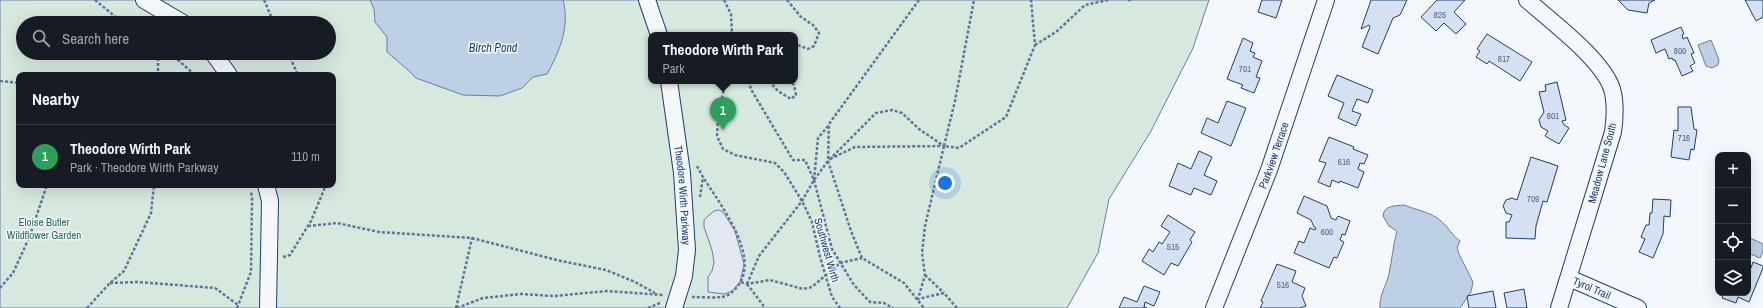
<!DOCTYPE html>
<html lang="en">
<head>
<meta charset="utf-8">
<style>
	:root { --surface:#171b24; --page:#242831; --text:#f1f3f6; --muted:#9ea1a6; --line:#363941; --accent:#c62828 }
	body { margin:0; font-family:"Archivo Narrow",sans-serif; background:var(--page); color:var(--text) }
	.controls { position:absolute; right:12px; bottom:12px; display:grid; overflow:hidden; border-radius:8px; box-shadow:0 4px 16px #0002 }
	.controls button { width:36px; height:36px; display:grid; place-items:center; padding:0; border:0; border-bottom:1px solid var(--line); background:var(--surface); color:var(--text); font:20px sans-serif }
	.you { position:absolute; left:945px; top:183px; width:14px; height:14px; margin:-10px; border:3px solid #fff; border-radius:50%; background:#1a73e8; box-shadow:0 0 0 6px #1a73e833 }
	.badge { display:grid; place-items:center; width:26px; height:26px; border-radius:50%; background:var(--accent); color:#fff; font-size:13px; font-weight:700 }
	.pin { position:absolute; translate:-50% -33px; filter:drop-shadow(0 1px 2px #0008) }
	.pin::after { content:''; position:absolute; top:21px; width:14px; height:12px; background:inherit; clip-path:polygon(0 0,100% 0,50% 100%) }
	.popup { position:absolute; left:648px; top:32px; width:150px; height:52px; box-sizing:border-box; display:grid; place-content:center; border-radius:8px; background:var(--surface); filter:drop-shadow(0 1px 3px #0005); font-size:13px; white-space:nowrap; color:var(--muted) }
	.popup b { font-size:15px; color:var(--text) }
	.popup::after { content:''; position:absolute; left:50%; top:100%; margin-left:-8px; border:8px solid transparent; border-top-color:var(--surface) }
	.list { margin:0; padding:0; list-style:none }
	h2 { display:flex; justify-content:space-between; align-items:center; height:52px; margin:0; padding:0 16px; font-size:17px }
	h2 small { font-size:13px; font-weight:400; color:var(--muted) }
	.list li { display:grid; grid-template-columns:26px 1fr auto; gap:12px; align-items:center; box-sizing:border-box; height:64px; padding:0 16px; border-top:1px solid var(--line) }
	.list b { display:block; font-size:15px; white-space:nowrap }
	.list p { margin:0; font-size:13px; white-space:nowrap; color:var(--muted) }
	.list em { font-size:13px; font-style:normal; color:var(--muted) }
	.icon { flex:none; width:22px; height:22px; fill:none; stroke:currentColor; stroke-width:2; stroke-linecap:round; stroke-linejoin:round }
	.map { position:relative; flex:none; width:1763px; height:308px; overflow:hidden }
	.search { position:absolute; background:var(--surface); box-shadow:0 4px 16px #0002; left:16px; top:16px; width:320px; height:44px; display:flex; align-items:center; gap:10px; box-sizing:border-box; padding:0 14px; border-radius:22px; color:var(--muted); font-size:15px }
	.panel { position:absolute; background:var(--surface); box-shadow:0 4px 16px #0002; left:16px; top:72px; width:320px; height:116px; border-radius:8px }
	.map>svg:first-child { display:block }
	.green { fill:#d7e8df; stroke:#687fa3; fill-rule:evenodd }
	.parking { fill:#e3e8f0; stroke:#687fa3 }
	.water { fill:#bed0e5; stroke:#687fa3 }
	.building { fill:#d5e0f0; stroke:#1d3f73 }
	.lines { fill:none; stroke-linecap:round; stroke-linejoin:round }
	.minor-casing { stroke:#1d3f73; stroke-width:18 }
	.path { stroke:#5e769c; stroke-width:2.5; stroke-dasharray:3 2; stroke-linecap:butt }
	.minor { stroke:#f4f7fb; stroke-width:16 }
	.labels { text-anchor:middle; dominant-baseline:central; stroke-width:3; stroke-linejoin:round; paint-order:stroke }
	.number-label { font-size:9px; fill:#4b6792 }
	.street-label { font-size:11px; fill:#1d3f73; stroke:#f4f7fb }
	.park-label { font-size:11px; fill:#2c6c60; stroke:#f4f7fb }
	.water-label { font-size:12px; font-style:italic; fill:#1d3f73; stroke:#f4f7fb }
</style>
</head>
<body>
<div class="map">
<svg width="1763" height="308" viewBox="0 0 1763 308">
	<rect width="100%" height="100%" fill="#f4f7fb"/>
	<path class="green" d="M0,0H1209L1193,48L1151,131L1109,199L1098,253L1067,308H0ZM23,23H329V53H23ZM651,35H795V81H651ZM19,75H333V185H19Z"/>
	<path class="parking" d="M719,210L723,212L735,231L744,264L740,282L732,291L724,294L708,292V277L712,271L714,262L712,250L704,227V220L707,217L714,211Z"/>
	<path class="water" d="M370,0H563C570,26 560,51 547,74L533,77L522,88L500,96L463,95L416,78L408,70L387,52V37L375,22L374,9Z
		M1711,40L1719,60L1718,65L1712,68L1706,66L1698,45Z
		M1404,205C1416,210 1431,212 1441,221C1449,227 1452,236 1460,241L1457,248L1459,254L1473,282L1471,292L1460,308H1380C1379,296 1386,286 1389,274C1392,260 1393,245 1397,231L1389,226L1383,216C1384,205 1395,206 1404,205Z
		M1748,237L1763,244V252L1760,258L1748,253Z"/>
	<path class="building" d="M1262,0H1282L1276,18L1258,12Z
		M1371,0H1407L1400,15L1393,18L1378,54L1362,47L1370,27L1369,25L1361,29Z
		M1437,0H1465L1454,12L1466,24L1456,34L1444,23L1436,31L1421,17Z
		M1618,0H1655L1649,3L1647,13L1628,10Z
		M1745,0H1763V17L1756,21Z
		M1681,27L1684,34L1682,35L1683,39L1687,37L1694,53L1691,54L1695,63L1690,66L1693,71L1682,76L1675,60H1673L1672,58L1669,59L1665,49L1656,53L1651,40Z
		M1487,34L1532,62L1520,81L1489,61L1487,64L1476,57L1480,51L1477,49Z
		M1243,38L1253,43L1250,51L1255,53L1253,57L1262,61L1256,77L1260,78L1254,93L1241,88L1243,85L1227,79Z
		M1337,75L1373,90L1368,103L1357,99L1352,111L1361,114L1356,126L1338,118L1344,103L1328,96Z
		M1557,82L1566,120L1562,121L1564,125L1569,128L1559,144L1545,136L1548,131L1541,127L1539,120L1544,112L1539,92L1546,91L1545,85Z
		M1227,101L1246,108L1231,146L1201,133L1207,118L1218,123Z
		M1678,107H1691L1694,129L1697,130L1694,150L1691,149L1689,160L1671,157L1674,130L1678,131Z
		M1329,137L1354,147L1353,149L1368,155L1364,164L1360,163L1358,169L1364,172L1358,188L1340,181L1339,183L1332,180L1330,187L1318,182L1326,163L1319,161Z
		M1199,151L1212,157L1204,175L1217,181L1211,195L1194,188L1191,195L1169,186L1178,163L1191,169Z
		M1531,157L1558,166L1547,202L1543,201L1536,226L1535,239L1506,238V222H1509L1512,215L1506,213L1503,206L1506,200L1512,198L1517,200Z
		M1304,196L1327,206L1331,218L1336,220L1338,216L1350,221L1345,235L1342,234L1340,240L1344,242L1337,258L1334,257L1329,268L1294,253L1299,241L1304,243L1310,228L1315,230L1316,228L1314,227L1311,220L1297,213Z
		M1653,199L1671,200L1670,217L1664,216L1663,234L1653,258L1639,252L1645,239L1641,237L1646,225H1649L1650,213H1652Z
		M1168,215L1195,232L1190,240L1192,242L1178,266L1171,263L1164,275L1142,261L1149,249L1153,252L1159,242L1162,244L1170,232L1161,226Z
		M1753,262L1763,266V268L1749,302L1738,297L1736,303L1722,298L1724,293H1748V267L1751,268Z
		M1277,264L1296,271L1292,282L1305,288L1302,296L1306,306L1300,308H1260L1263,302L1261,301Z
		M1144,286L1160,292L1154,306L1145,302L1144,307L1147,308H1119L1124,297L1137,302Z
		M1524,289L1527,308H1507L1504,293Z
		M1493,291L1496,308H1469L1467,296Z"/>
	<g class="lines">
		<defs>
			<g id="minor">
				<path d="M144,0L183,23"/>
				<path d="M647,0L659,35"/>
				<path d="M1527,0C1551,21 1603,60 1612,89C1616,103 1615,118 1613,132L1559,308"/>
				<path d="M213,53L229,75"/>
				<path id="s1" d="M669,81L682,173L687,250L684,276L674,308"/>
				<path d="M266,185L270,201L268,308"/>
				<path id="s2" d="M1569,278L1638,308"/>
				<path id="s3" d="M1214,308L1269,170L1326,0"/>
			</g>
		</defs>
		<use href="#minor" class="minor-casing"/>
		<path class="path" d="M95,0L123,23
			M264,0L274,23
			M724,0L731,14L732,35
			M787,0L801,17L813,25L819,33L814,46L808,49L795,44
			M919,0L829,124L828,161L851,231L862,258L904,283L924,308
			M1128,0H1132
			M1035,45L1056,32L1085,5L1108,0
			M158,53V75
			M170,53L195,75
			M288,53L298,75
			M0,81L19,83
			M726,81L722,98L716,105L718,116L717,136L723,149L735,155L775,163L784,172L802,201L812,222L820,257L832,297L840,308
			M748,81L752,91L793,160H805L814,180L832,249L854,285L870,302L884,303L893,308
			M769,81L778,91L791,99L796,95L794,85L789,81
			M944,146L955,101L974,0
			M830,159L855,147L944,146
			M697,166L703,177L700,197
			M814,180L818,138L829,125
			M308,226L337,223L379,232L472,238L561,261L606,270L635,282L655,293
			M283,257L290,255L311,221L326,185
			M925,275L944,293
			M741,282L747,284L770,280L803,289L812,287L840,263L862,258
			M110,283L138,282L215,288L238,305
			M747,284L759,256L802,201L814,180L828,161L876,113L892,110L902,113L919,129L944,146
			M747,284L763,305L764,308
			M0,288L13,273L29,238L47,185
			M692,297C701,297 713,298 722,297C728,296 733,292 737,287C762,257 719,203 703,177
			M87,308L110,283L124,271L151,213L154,185
			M237,308L251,272L252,199L251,191
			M456,308L472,238
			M457,308L483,298L521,294L554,296L607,291L663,295
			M648,308L660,303
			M957,308L944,293L918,299L925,275L922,253L925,226L944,146L959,148L1006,117L1035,45L1031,0"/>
		<use href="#minor" class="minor"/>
	</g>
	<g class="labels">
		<g class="number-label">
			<text x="1440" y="15">825</text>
			<text x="1680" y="51">800</text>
			<text x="1504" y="59">817</text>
			<text x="1245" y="69">701</text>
			<text x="1553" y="116">801</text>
			<text x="1684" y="138">716</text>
			<text x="1344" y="162">616</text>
			<text x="1533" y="199">709</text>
			<text x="1327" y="232">600</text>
			<text x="1173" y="247">515</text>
			<text x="1283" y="285">516</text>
		</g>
		<g class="street-label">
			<text stroke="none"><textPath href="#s3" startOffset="164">Parkview Terrace</textPath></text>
			<text transform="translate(1602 163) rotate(-75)">Meadow Lane South</text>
			<text stroke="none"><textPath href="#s1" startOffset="115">Theodore Wirth Parkway</textPath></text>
			<text transform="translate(827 250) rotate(74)">Southwest Wirth</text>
			<text stroke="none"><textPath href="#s2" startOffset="25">Tyrol Trail</textPath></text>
		</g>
		<g class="park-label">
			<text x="44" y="222">Eloise Butler<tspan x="44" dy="13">Wildflower Garden</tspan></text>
		</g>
		<g class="water-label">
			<text x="493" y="48">Birch Pond</text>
		</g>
	</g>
</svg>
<div class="controls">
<button>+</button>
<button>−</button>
<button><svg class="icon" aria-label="locate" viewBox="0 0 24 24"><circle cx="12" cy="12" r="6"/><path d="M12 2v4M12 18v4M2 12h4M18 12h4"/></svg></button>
<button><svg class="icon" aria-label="layers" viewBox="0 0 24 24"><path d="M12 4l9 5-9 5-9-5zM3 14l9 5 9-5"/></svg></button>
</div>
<div class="you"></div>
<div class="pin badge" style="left:723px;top:130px;background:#2e9e5b">1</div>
<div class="popup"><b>Theodore Wirth Park</b>Park</div>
<div class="search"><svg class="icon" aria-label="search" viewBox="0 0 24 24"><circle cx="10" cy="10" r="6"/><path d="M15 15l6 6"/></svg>Search here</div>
<section class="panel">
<h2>Nearby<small></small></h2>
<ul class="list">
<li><span class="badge" style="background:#2e9e5b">1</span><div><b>Theodore Wirth Park</b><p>Park · Theodore Wirth Parkway</p></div><em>110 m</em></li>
</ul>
</section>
</div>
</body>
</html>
